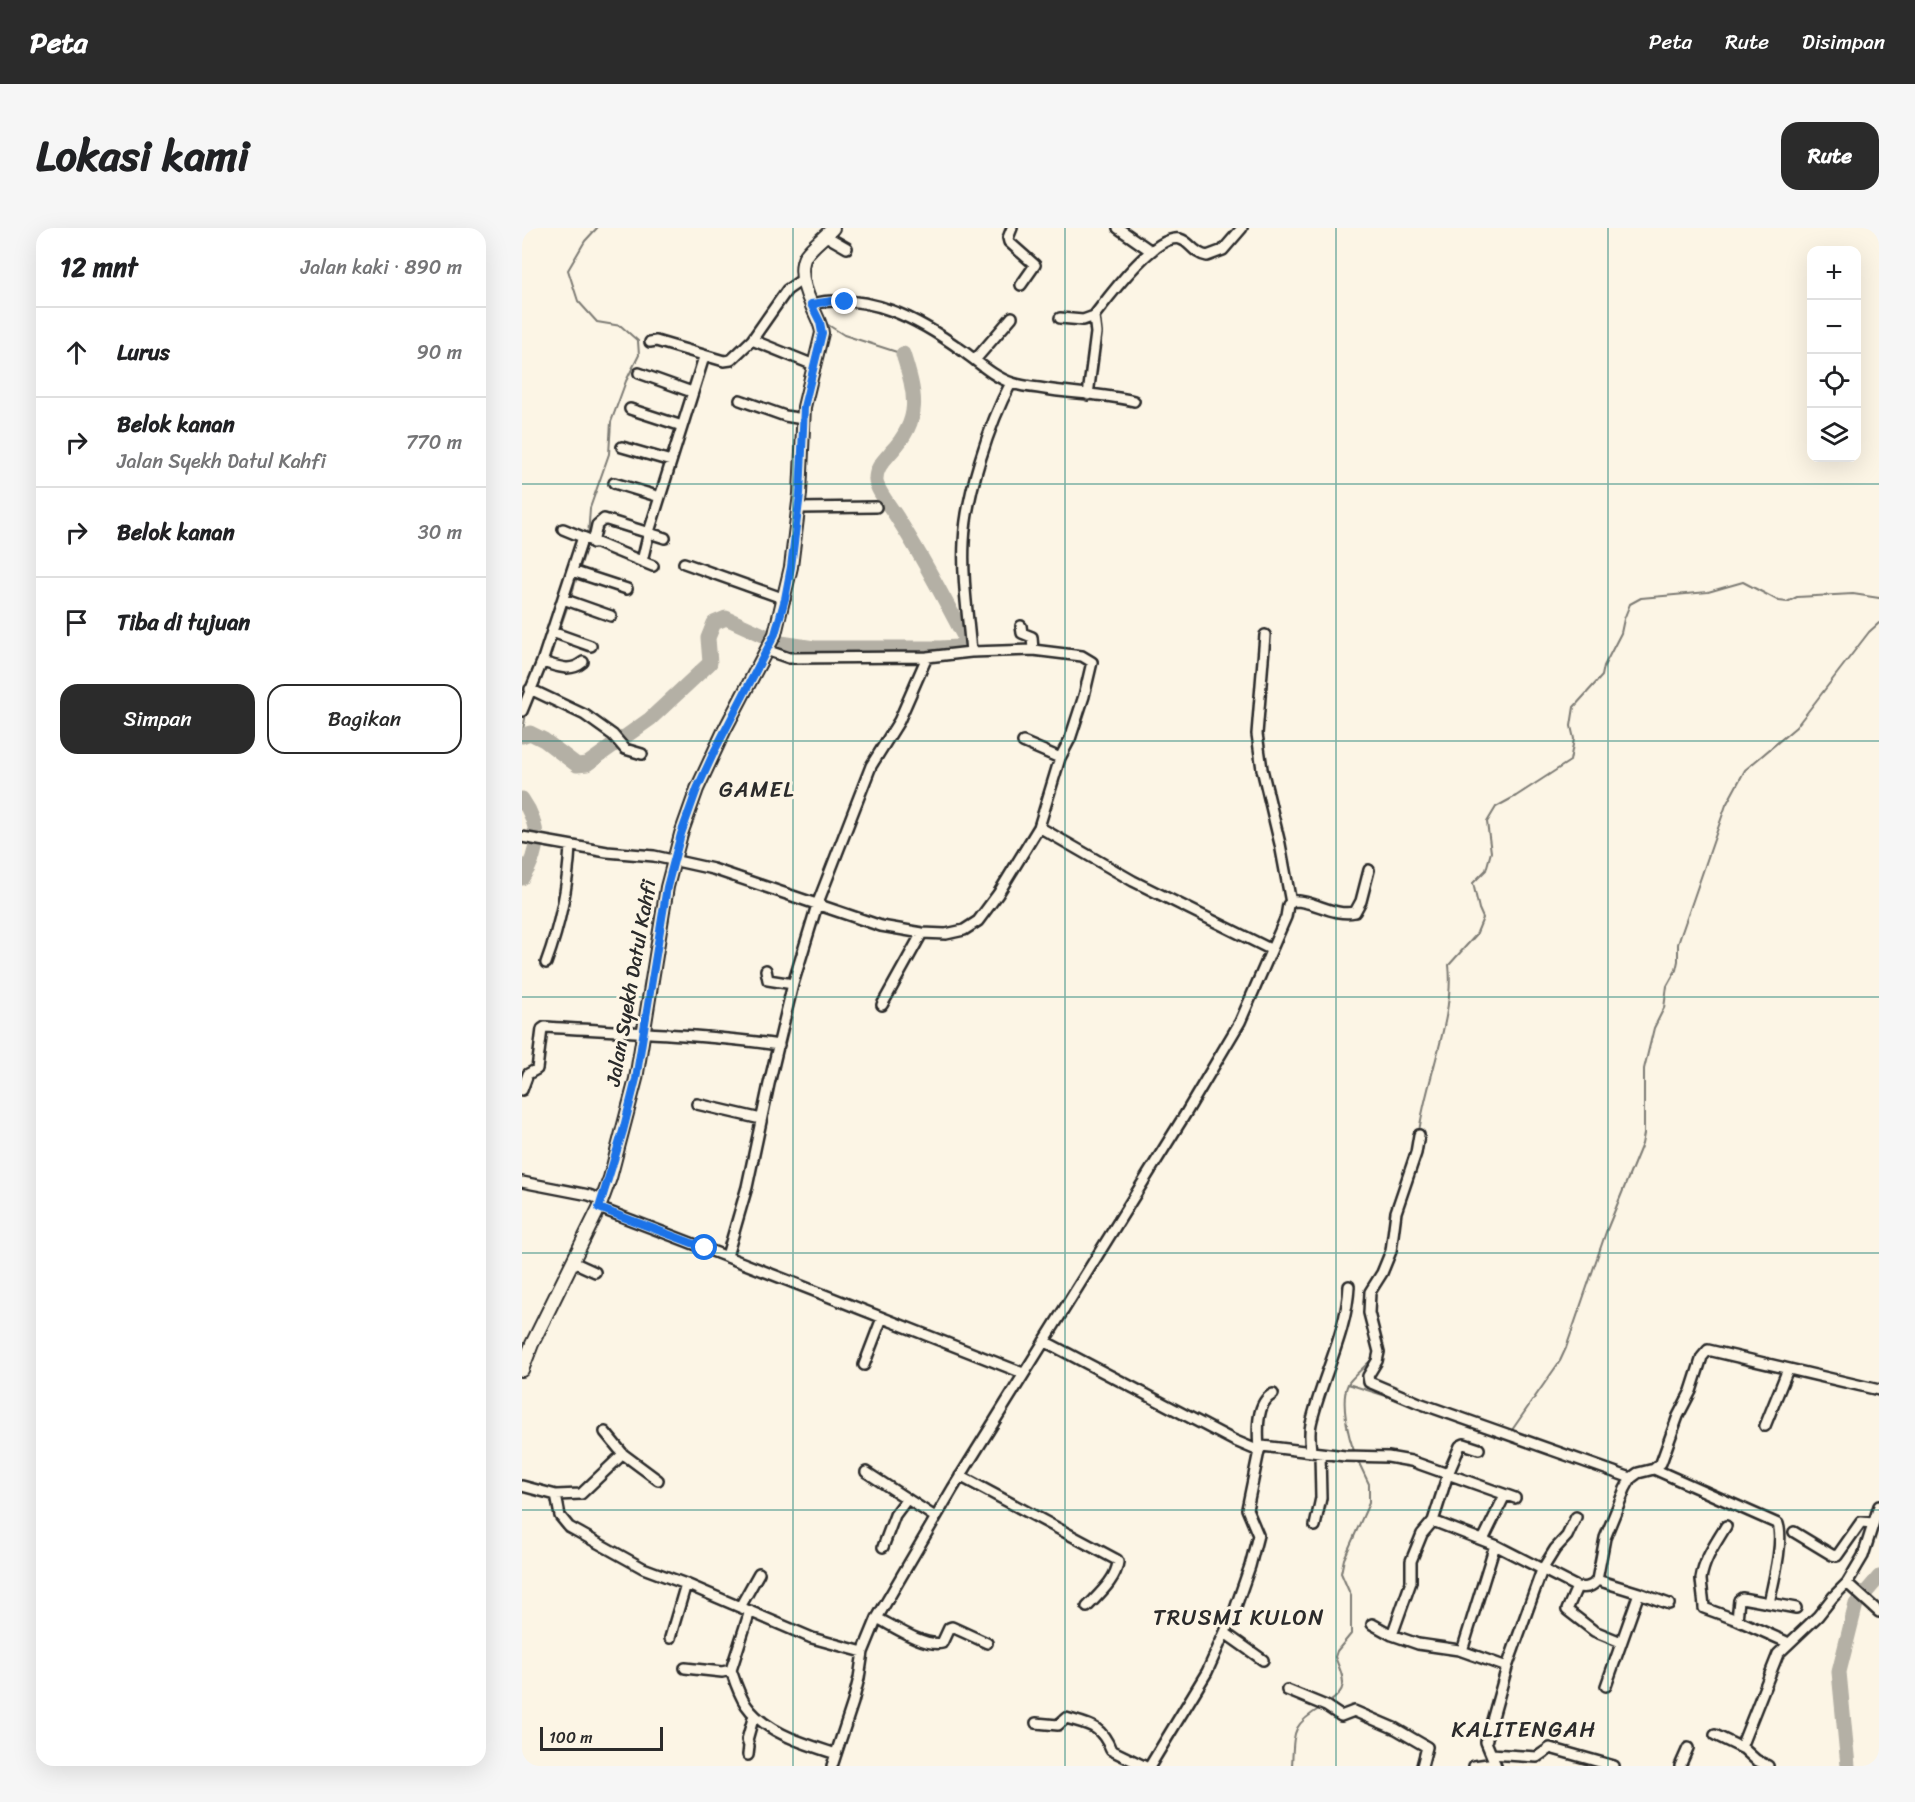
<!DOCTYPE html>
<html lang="id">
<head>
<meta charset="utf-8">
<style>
	:root { --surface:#fff; --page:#f6f6f6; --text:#202124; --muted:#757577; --line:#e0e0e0; --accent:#2b2b2b }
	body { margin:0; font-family:Sriracha,sans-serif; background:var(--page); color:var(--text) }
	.controls { position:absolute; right:18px; top:18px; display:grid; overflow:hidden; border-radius:12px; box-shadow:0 6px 24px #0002 }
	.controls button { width:54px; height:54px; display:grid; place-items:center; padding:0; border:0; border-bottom:2px solid var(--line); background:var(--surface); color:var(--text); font:30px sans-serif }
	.scale { position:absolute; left:18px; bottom:15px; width:123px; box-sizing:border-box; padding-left:6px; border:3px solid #2b2b2b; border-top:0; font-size:16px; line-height:21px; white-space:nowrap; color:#2b2b2b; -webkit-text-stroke:4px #fcf5e5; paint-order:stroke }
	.stop { position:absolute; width:18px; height:18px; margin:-14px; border:4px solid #1a73e8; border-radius:50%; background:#fff }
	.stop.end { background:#1a73e8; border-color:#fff; box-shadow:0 2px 6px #0008 }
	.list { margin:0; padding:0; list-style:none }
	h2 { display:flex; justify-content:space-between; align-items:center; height:78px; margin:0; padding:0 24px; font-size:26px }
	h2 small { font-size:20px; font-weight:400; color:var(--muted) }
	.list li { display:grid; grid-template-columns:39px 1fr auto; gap:18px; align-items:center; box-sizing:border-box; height:90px; padding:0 24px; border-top:2px solid var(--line) }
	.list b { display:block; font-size:22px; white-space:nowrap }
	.list p { margin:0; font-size:20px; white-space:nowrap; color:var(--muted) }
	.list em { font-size:20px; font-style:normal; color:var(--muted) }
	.actions { display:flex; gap:12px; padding:18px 24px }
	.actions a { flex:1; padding:14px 0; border:2px solid var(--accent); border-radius:18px; text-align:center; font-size:21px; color:var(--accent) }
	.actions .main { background:var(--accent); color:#fff }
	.icon { flex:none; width:33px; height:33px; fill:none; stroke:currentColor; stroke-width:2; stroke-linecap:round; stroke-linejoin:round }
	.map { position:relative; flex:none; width:1357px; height:1538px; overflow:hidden; border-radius:18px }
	header { display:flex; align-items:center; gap:36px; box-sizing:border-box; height:84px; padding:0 30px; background:var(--accent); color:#fff }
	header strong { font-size:28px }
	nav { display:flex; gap:33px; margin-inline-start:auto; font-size:21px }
	.intro { display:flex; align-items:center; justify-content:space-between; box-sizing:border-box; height:144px; padding:0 36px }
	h1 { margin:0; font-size:42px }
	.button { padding:15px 27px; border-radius:18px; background:var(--accent); color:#fff; font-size:21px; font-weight:700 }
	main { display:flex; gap:36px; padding:0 36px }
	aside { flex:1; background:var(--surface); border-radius:18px; box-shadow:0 6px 24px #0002 }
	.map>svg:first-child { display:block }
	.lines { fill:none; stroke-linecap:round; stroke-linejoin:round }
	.stream { stroke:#7d7b74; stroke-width:2 }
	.river { stroke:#b4b0a5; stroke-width:15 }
	.minor-casing { stroke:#2b2b2b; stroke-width:14 }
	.tertiary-casing { stroke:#2b2b2b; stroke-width:16 }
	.minor { stroke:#fcf5e5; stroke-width:9 }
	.tertiary { stroke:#fcf5e5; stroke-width:12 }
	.route { stroke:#1a73e8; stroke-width:8 }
	.grid { fill:none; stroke:#0f766e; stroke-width:1.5; stroke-opacity:0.55 }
	.labels { text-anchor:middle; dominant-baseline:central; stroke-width:6; stroke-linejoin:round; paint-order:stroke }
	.street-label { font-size:20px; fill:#2b2b2b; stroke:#fcf5e5 }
	.quarter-label { font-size:22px; letter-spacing:1.5px; fill:#2b2b2b; stroke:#fcf5e5 }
</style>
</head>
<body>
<header>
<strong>Peta</strong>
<nav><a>Peta</a><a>Rute</a><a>Disimpan</a></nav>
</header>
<div class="intro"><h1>Lokasi kami</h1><a class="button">Rute</a></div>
<main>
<aside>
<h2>12 mnt<small>Jalan kaki · 890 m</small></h2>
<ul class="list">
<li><svg class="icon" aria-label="ahead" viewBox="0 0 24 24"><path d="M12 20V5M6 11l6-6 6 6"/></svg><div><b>Lurus</b></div><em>90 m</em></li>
<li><svg class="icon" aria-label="right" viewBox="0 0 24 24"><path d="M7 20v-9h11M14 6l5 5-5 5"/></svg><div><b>Belok kanan</b><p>Jalan Syekh Datul Kahfi</p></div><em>770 m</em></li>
<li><svg class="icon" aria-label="right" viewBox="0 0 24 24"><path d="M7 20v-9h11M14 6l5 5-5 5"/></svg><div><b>Belok kanan</b></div><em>30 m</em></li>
<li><svg class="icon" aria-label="arrive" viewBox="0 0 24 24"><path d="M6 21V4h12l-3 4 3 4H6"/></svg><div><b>Tiba di tujuan</b></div></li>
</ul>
<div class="actions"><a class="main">Simpan</a><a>Bagikan</a></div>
</aside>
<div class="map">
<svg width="1357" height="1538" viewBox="0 0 1357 1538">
	<rect width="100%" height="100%" fill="#fcf5e5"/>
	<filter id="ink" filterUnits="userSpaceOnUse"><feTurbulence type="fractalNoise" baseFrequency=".0167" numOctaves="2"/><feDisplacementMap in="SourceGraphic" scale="12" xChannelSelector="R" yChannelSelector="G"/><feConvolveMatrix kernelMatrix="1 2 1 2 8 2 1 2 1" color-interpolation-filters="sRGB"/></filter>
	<g filter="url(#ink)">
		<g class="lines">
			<path class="stream" d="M313,9L318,0
				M286,37L294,24L308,13
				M289,59L293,71
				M303,95L322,107L381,126
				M66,309L68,280L87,226L89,194L104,153L117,127L116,113L99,98L75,94L56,73L46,42L63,13L75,0
				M57,343L66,314
				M48,372L55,349
				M37,403L46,377
				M25,434L35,408
				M14,462L23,439
				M0,507L4,485L12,467
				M897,904C904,851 933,789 927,737L954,707L961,690L957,681L951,655L964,642L969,624L965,594L974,579L994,568L1048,533L1052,511L1049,498L1052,479L1080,448L1082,438L1099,405L1102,391L1108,376L1119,370L1186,364L1221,354L1257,373L1265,374L1275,369L1331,366L1357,370
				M843,1081C837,1066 851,1050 859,1038
				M826,1156L886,1175
				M990,1202L1038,1133L1044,1120L1084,1004L1120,916L1122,906V841L1132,800L1142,780L1145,758L1154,742L1156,733V716L1159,707L1204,577L1223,542L1274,499L1347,404L1357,395
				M833,1225C826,1209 818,1172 826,1156C828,1151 847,1135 852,1129
				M805,1476C828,1461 822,1451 813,1429L815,1423L829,1406V1368L819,1345L822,1331L847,1275V1256L836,1233
				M770,1538C772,1504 769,1497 800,1479"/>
			<path class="river" d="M0,508L8,505L22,512L55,537L65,536L128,491L188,435L186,410L192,395L204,390L259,415L292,420H418L436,419L444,412C422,371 401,329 376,291C371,282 353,261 354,251C354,239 362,233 369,224C400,191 394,167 381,126
				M0,571C19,598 19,623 0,650
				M1326,1538L1317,1444L1334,1376L1357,1349"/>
			<defs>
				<path id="minor" d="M490,0L486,10L487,14L513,37L499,57
					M596,0L629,23
					M304,8L325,20
					M289,76C345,63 397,91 441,123C457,135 472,149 490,155C499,158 508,159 517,160C549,166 581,165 612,173
					M538,90L561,92L572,88C586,70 633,5 658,11C669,14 670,25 685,28L701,22L720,0
					M230,112L265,62L281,51
					M128,114L134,113L202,133L209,132L230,112L292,137
					M453,132L490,89
					M117,145L170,164
					M566,167L574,105L572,88
					M218,172L263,188L281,191
					M108,181L160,198
					M100,219L149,233
					M92,255L138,269
					M276,280L354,279
					M41,301L131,338
					M71,315L75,297L82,291L143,310
					M120,333L127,304L182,129
					M162,335L263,371
					M50,343L105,361
					M41,371L89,388
					M499,398L500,405L510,409L511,422
					M30,404L69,418
					M743,407L735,506L740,541L758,616L769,675
					M449,424C446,387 440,351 442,314C444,267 467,196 489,155
					M20,434C35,438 48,445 61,434
					M8,461L63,487L91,507L103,521L120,526
					M0,483L20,434L61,309
					M501,514L538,530
					M517,599L611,653L748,721
					M0,609L85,624L132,628L191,641L359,698L400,705L424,706L442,702L456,693L476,666L517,599L538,530L548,511L562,468L570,434L560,428L511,422L449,424L405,429L267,430L244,422
					M24,735C38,697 46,659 48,618
					M244,742L246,752L271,756
					M360,777L400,705
					M0,862L6,846L15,841L20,801L23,799C101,804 179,806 257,817
					M175,876L239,891
					M897,907L894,925L874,984L869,1023L860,1045L848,1064L847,1085L857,1124L855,1133L846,1148L847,1154L897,1175L1109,1250
					M0,954L67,967L80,972
					M77,980C219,1033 360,1090 501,1145
					M205,1028L225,959L247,856L271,756L295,677L349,538L377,493L405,429
					M51,1034L73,1044
					M522,1113L711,1212L737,1223C736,1205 733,1175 751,1166
					M342,1137L360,1090
					M1243,1198L1266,1141
					M957,1221L942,1216L938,1218L926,1246L911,1293L973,1317L1055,1359C1063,1360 1070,1360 1075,1352L1083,1310L1103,1261L1109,1250L1116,1245L1132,1241L1139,1235L1156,1188L1169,1163L1180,1129L1186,1122L1357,1162
					M789,1223C788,1214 787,1204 789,1196C799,1151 825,1105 827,1058
					M101,1226L136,1252
					M1132,1241L1256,1296C1262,1314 1251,1355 1247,1375
					M344,1244L413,1289
					M438,1248L595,1332L596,1334C594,1352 577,1366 565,1379
					M0,1258L34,1267L38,1288L47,1299L121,1340L164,1356L290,1410L341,1424
					M34,1267L59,1266L101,1226L83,1204
					M793,1298L799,1270L798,1225
					M1204,1298C1194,1315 1182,1331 1179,1351C1179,1355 1182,1374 1182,1380L1215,1392L1267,1415
					M1272,1304L1310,1327L1315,1328L1339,1294L1351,1295
					M961,1312L983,1267
					M361,1319L373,1287L385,1271
					M1075,1352L1117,1365L1147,1376
					M1325,1355L1357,1384
					M1055,1359L1045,1382L1072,1403L1099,1414
					M218,1379L237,1345
					M355,1390C371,1398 402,1419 420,1415L427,1400L430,1399L465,1415
					M1215,1392L1217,1372L1220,1370L1274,1380
					M850,1396L870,1407L896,1416L937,1422L985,1439
					M703,1405L741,1432
					M870,1407L889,1354V1333L900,1306L911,1293
					M148,1410L164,1356
					M940,1423L973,1317
					M163,1440L200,1444L209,1442L228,1383
					M209,1442C213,1454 217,1467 224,1477C243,1505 284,1516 314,1526
					M1084,1458L1117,1365
					M765,1462L804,1478L819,1488L832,1483L874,1501L905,1519L900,1538
					M514,1495L536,1497L544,1490C568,1497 579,1497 589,1522L622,1538
					M1193,1507L1222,1521L1234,1532L1246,1538
					M1219,1519L1256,1426L1296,1388L1311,1369L1325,1355L1341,1328L1357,1278
					M969,1526L1015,1529L1028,1520L1092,1538
					M226,1527L227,1518L225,1512L232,1487
					M310,1538L331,1474L337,1450L341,1424L355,1390L431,1260L664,885L718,794L764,689L766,677L770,673C790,671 811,689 833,684L839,673L847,642
					M628,1538L685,1444L712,1384L728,1338L736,1307L725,1281L737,1223L740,1218L823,1228L866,1229L889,1233L993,1270
					M952,1538L973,1535
					M974,1538L964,1514L985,1439L1020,1342L1033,1321L1045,1308L1054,1289
					M1158,1538L1166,1520"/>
				<path id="tertiary" d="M0,1142L10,1116L77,980L88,950L114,851L145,659L159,606L175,561L202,503L253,406L269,339L278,266L282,179L300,105C299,95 294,88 290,78C284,65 275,42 284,27C291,17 303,9 311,0"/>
			</defs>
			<use href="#minor" class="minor-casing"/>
			<use href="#tertiary" class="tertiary-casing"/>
			<use href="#minor" class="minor"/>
			<use href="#tertiary" class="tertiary"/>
		</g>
	</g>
	<g class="lines" filter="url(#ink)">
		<path class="route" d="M183,1020L77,980L101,903L114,851L145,659L159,606L175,561L193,522L253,406L263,371L269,339L278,266L282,179L300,105L298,94L289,76L310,73L323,74"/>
	</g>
	<path class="grid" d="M271,0V1538M543,0V1538M814,0V1538M1086,0V1538M0,256H1357M0,513H1357M0,769H1357M0,1025H1357M0,1282H1357"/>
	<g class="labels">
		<g class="street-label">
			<text transform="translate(109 755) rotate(-80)">Jalan Syekh Datul Kahfi</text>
		</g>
		<g class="quarter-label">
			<text x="235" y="561">GAMEL</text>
			<text x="717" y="1389">TRUSMI KULON</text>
			<text x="1002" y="1501">KALITENGAH</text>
		</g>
	</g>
</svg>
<div class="controls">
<button>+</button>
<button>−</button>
<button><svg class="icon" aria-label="locate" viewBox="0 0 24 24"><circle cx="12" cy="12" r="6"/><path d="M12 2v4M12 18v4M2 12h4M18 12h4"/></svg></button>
<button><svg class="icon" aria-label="layers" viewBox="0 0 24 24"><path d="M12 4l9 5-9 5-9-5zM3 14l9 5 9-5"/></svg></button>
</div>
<div class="scale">100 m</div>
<div class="stop" style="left:183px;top:1020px"></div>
<div class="stop end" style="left:323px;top:74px"></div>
</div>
</main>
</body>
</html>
